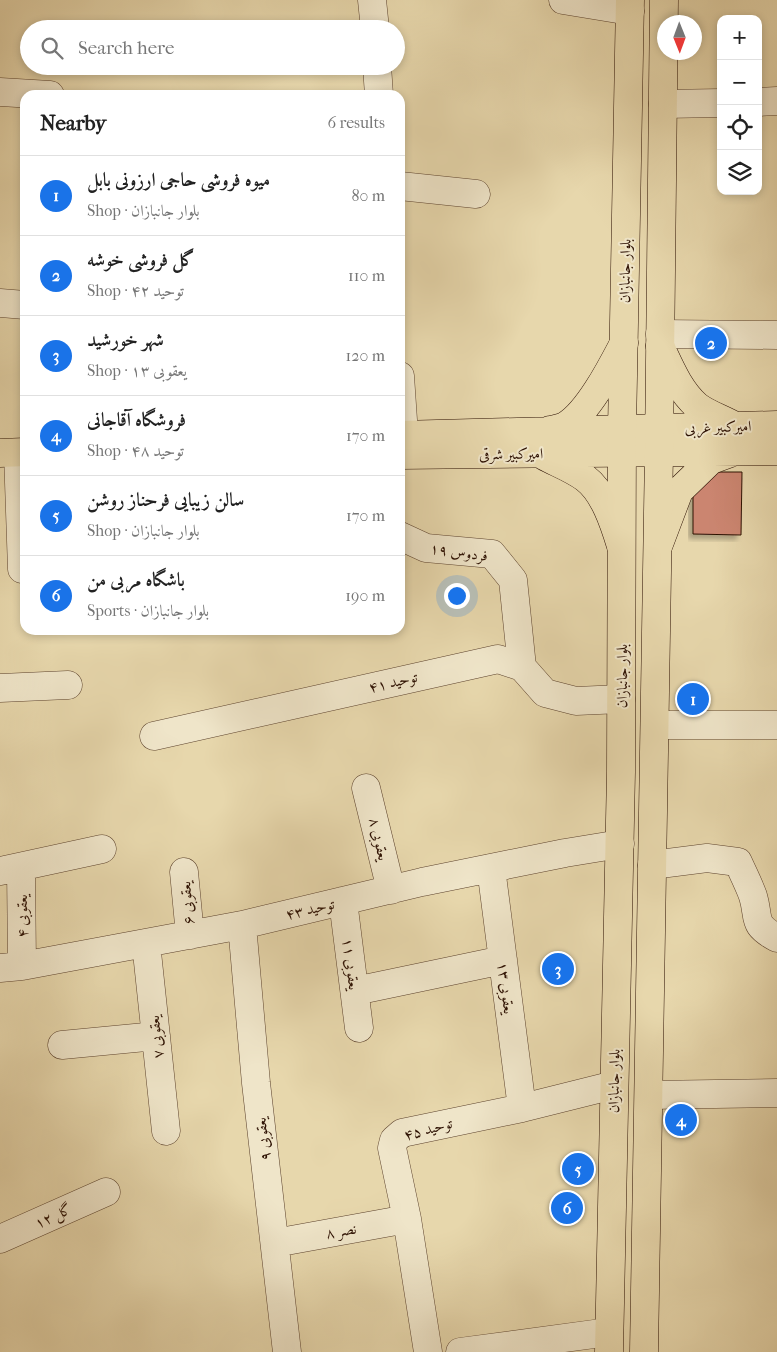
<!DOCTYPE html>
<html lang="en">
<head>
<meta charset="utf-8">
<style>
	:root { --surface:#fff; --page:#f6f6f6; --text:#222; --muted:#767676; --line:#e0e0e0; --accent:#1a73e8 }
	body { margin:0; font-family:"IM FELL French Canon",Amiri,serif; background:var(--page); color:var(--text) }
	.controls { position:absolute; right:15px; top:15px; display:grid; overflow:hidden; border-radius:10px; box-shadow:0 2px 8px #0003 }
	.controls button { width:45px; height:45px; display:grid; place-items:center; padding:0; border:0; border-bottom:1px solid var(--line); background:var(--surface); color:var(--text); font:25px sans-serif }
	.compass { position:absolute; left:657px; top:15px; width:45px; height:45px; border-radius:50%; background:var(--surface); box-shadow:0 2px 8px #0003; rotate:179deg }
	.you { position:absolute; left:456px; top:595px; width:18px; height:18px; margin:-12px; border:4px solid #fff; border-radius:50%; background:#1a73e8; box-shadow:0 0 0 8px #1a73e833 }
	.badge { display:grid; place-items:center; width:32px; height:32px; border-radius:50%; background:var(--accent); color:#fff; font-size:16px; font-weight:700 }
	.pin { position:absolute; translate:-50% -50%; border:2px solid #fff; box-shadow:0 1px 5px #0006 }
	.list { margin:0; padding:0; list-style:none }
	h2 { display:flex; justify-content:space-between; align-items:center; height:65px; margin:0; padding:0 20px; font-size:21px }
	h2 small { font-size:16px; font-weight:400; color:var(--muted) }
	.list li { display:grid; grid-template-columns:32px 1fr auto; gap:15px; align-items:center; box-sizing:border-box; height:80px; padding:0 20px; border-top:1px solid var(--line) }
	.list b { display:block; font-size:19px; white-space:nowrap }
	.list p { margin:0; font-size:16px; white-space:nowrap; color:var(--muted) }
	.list em { font-size:16px; font-style:normal; color:var(--muted) }
	.icon { flex:none; width:28px; height:28px; fill:none; stroke:currentColor; stroke-width:2; stroke-linecap:round; stroke-linejoin:round }
	.map { position:relative; flex:none; width:777px; height:1352px; overflow:hidden }
	.search { position:absolute; background:var(--surface); box-shadow:0 2px 8px #0003; left:20px; top:20px; width:385px; height:55px; display:flex; align-items:center; gap:12px; box-sizing:border-box; padding:0 18px; border-radius:28px; color:var(--muted); font-size:19px }
	.panel { position:absolute; background:var(--surface); box-shadow:0 2px 8px #0003; left:20px; top:90px; width:385px; height:545px; border-radius:15px }
	.map>svg:first-child { display:block }
	.building { fill:#cb8570; stroke:#2d1103; filter:url(#shadow) }
	.lines { fill:none; stroke-linecap:round; stroke-linejoin:round }
	.minor-casing { stroke:#5c422d; stroke-width:29 }
	.major-casing { stroke:#2d1103; stroke-width:29 }
	.highway-casing { stroke:#2d1103; stroke-width:29 }
	.minor { stroke:#efe5c9; stroke-width:28 }
	.major { stroke:#e7d7ac; stroke-width:28 }
	.highway { stroke:#e7d7ac; stroke-width:28 }
	.labels { text-anchor:middle; dominant-baseline:central; stroke-width:4; stroke-linejoin:round; paint-order:stroke }
	.street-label { font-size:15px; fill:#2d1103; stroke:#efe5c9 }
</style>
</head>
<body>
<div class="map">
<svg width="777" height="1352" viewBox="0 0 777 1352">
	<defs>
		<filter id="shadow"><feDropShadow dx="-4.5" dy="4.5" stdDeviation="2.5" flood-color="#0004"/></filter>
	</defs>
	<rect width="100%" height="100%" fill="#e7d7ac"/>
	<filter id="stains"><feTurbulence type="fractalNoise" baseFrequency=".004" numOctaves="4"/><feColorMatrix values="0 0 0 0 .2 0 0 0 0 .09 0 0 0 0 .02 0 0 0 .5 -.17"/></filter>
	<radialGradient id="worn" r=".72"><stop offset=".6" stop-color="#630" stop-opacity="0"/><stop offset="1" stop-color="#630" stop-opacity=".3"/></radialGradient>
	<path class="building" d="M710,472H742L741,535L693,534V490Z"/>
	<g class="lines">
		<defs>
			<path id="minor" d="M372,0L375,29
				M563,0L630,11
				M377,66L379,95
				M0,92L50,95
				M758,102L777,101
				M663,104L721,103
				M400,186L476,194
				M0,303L25,305
				M660,334L777,335
				M400,376L404,435
				M18,453L22,569
				M400,536L426,548L492,554L513,580L522,667
				M0,688L68,685
				M655,725H777
				M154,736L498,659L522,667L545,693L576,701L621,699
				M366,788L391,890
				M652,865L707,858L738,862C743,873 749,885 753,896C760,919 751,924 777,938
				M21,867L22,966
				M491,868L522,1108
				M0,871L102,849
				M184,872L190,935
				M343,901L359,1028
				M242,925L256,1083L287,1352
				M146,943L166,1131
				M0,968L22,966L242,925L422,882L565,853L620,844
				M355,991L503,960
				M62,1045L156,1036
				M649,1095L777,1093
				M0,1239L106,1192
				M275,1243L407,1219
				M428,1352L407,1219L392,1148L394,1140L402,1133L522,1108L614,1085
				M460,1352L609,1332"/>
			<path id="major" d="M660,346C670,367 679,390 697,406C707,414 723,419 735,426
				M550,430C555,429 561,428 565,426C588,413 612,366 624,343
				M400,435L777,425
				M0,453L25,452
				M400,455L777,451
				M544,456C557,463 573,469 585,478C604,492 614,523 621,546
				M659,544L679,491L711,460L733,452"/>
			<path id="highway" d="M609,1352L621,772L622,430L630,0
				M644,1352L659,452L664,0"/>
		</defs>
		<use href="#minor" class="minor-casing"/>
		<use href="#major" class="major-casing"/>
		<use href="#highway" class="highway-casing"/>
		<use href="#minor" class="minor"/>
		<use href="#major" class="major"/>
		<use href="#highway" class="highway"/>
	</g>
	<g class="labels">
		<g class="street-label">
			<text transform="translate(625 271) rotate(-89)">بلوار جانبازان</text>
			<text transform="translate(718 427) rotate(-2)">امیرکبیر غربی</text>
			<text transform="translate(511 454) rotate(-1)">امیرکبیر شرقی</text>
			<text transform="translate(459 552) rotate(8)">فردوس ۱۹</text>
			<text transform="translate(622 676) rotate(-90)">بلوار جانبازان</text>
			<text transform="translate(393 682) rotate(-13)">توحید ۴۱</text>
			<text transform="translate(379 839) rotate(77)">یعقوبی ۸</text>
			<text transform="translate(187 903) rotate(-95)">یعقوبی ۶</text>
			<text transform="translate(310 909) rotate(-13)">توحید ۴۳</text>
			<text transform="translate(22 916) rotate(-90)">یعقوبی ۴</text>
			<text transform="translate(351 964) rotate(83)">یعقوبی ۱۱</text>
			<text transform="translate(506 988) rotate(83)">یعقوبی ۱۳</text>
			<text transform="translate(156 1037) rotate(-96)">یعقوبی ۷</text>
			<text transform="translate(614 1081) rotate(-89)">بلوار جانبازان</text>
			<text transform="translate(428 1129) rotate(-15)">توحید ۴۵</text>
			<text transform="translate(263 1139) rotate(-97)">یعقوبی ۹</text>
			<text transform="translate(53 1216) rotate(-24)">گل ۱۲</text>
			<text transform="translate(341 1231) rotate(-10)">نصر ۸</text>
		</g>
	</g>
	<rect width="100%" height="100%" filter="url(#stains)"/>
	<rect width="100%" height="100%" fill="url(#worn)"/>
</svg>
<div class="controls">
<button>+</button>
<button>−</button>
<button><svg class="icon" aria-label="locate" viewBox="0 0 24 24"><circle cx="12" cy="12" r="6"/><path d="M12 2v4M12 18v4M2 12h4M18 12h4"/></svg></button>
<button><svg class="icon" aria-label="layers" viewBox="0 0 24 24"><path d="M12 4l9 5-9 5-9-5zM3 14l9 5 9-5"/></svg></button>
</div>
<svg class="compass" viewBox="-18 -18 36 36"><path d="M0-13l5 13h-10z" fill="#e53935"/><path d="M0 13l5-13h-10z" fill="#767676"/></svg>
<div class="you"></div>
<div class="pin badge" style="left:693px;top:699px">1</div>
<div class="pin badge" style="left:711px;top:343px">2</div>
<div class="pin badge" style="left:558px;top:969px">3</div>
<div class="pin badge" style="left:681px;top:1120px">4</div>
<div class="pin badge" style="left:578px;top:1169px">5</div>
<div class="pin badge" style="left:567px;top:1208px">6</div>
<div class="search"><svg class="icon" aria-label="search" viewBox="0 0 24 24"><circle cx="10" cy="10" r="6"/><path d="M15 15l6 6"/></svg>Search here</div>
<section class="panel">
<h2>Nearby<small>6 results</small></h2>
<ul class="list">
<li><span class="badge">1</span><div><b>میوه فروشی حاجی ارزونی بابل</b><p>Shop · بلوار جانبازان</p></div><em>80 m</em></li>
<li><span class="badge">2</span><div><b>گل فروشی خوشه</b><p>Shop · توحید ۴۲</p></div><em>110 m</em></li>
<li><span class="badge">3</span><div><b>شهر خورشید</b><p>Shop · یعقوبی ۱۳</p></div><em>120 m</em></li>
<li><span class="badge">4</span><div><b>فروشگاه آقاجانی</b><p>Shop · توحید ۴۸</p></div><em>170 m</em></li>
<li><span class="badge">5</span><div><b>سالن زیبایی فرحناز روشن</b><p>Shop · بلوار جانبازان</p></div><em>170 m</em></li>
<li><span class="badge">6</span><div><b>باشگاه مربی من</b><p>Sports · بلوار جانبازان</p></div><em>190 m</em></li>
</ul>
</section>
</div>
</body>
</html>
